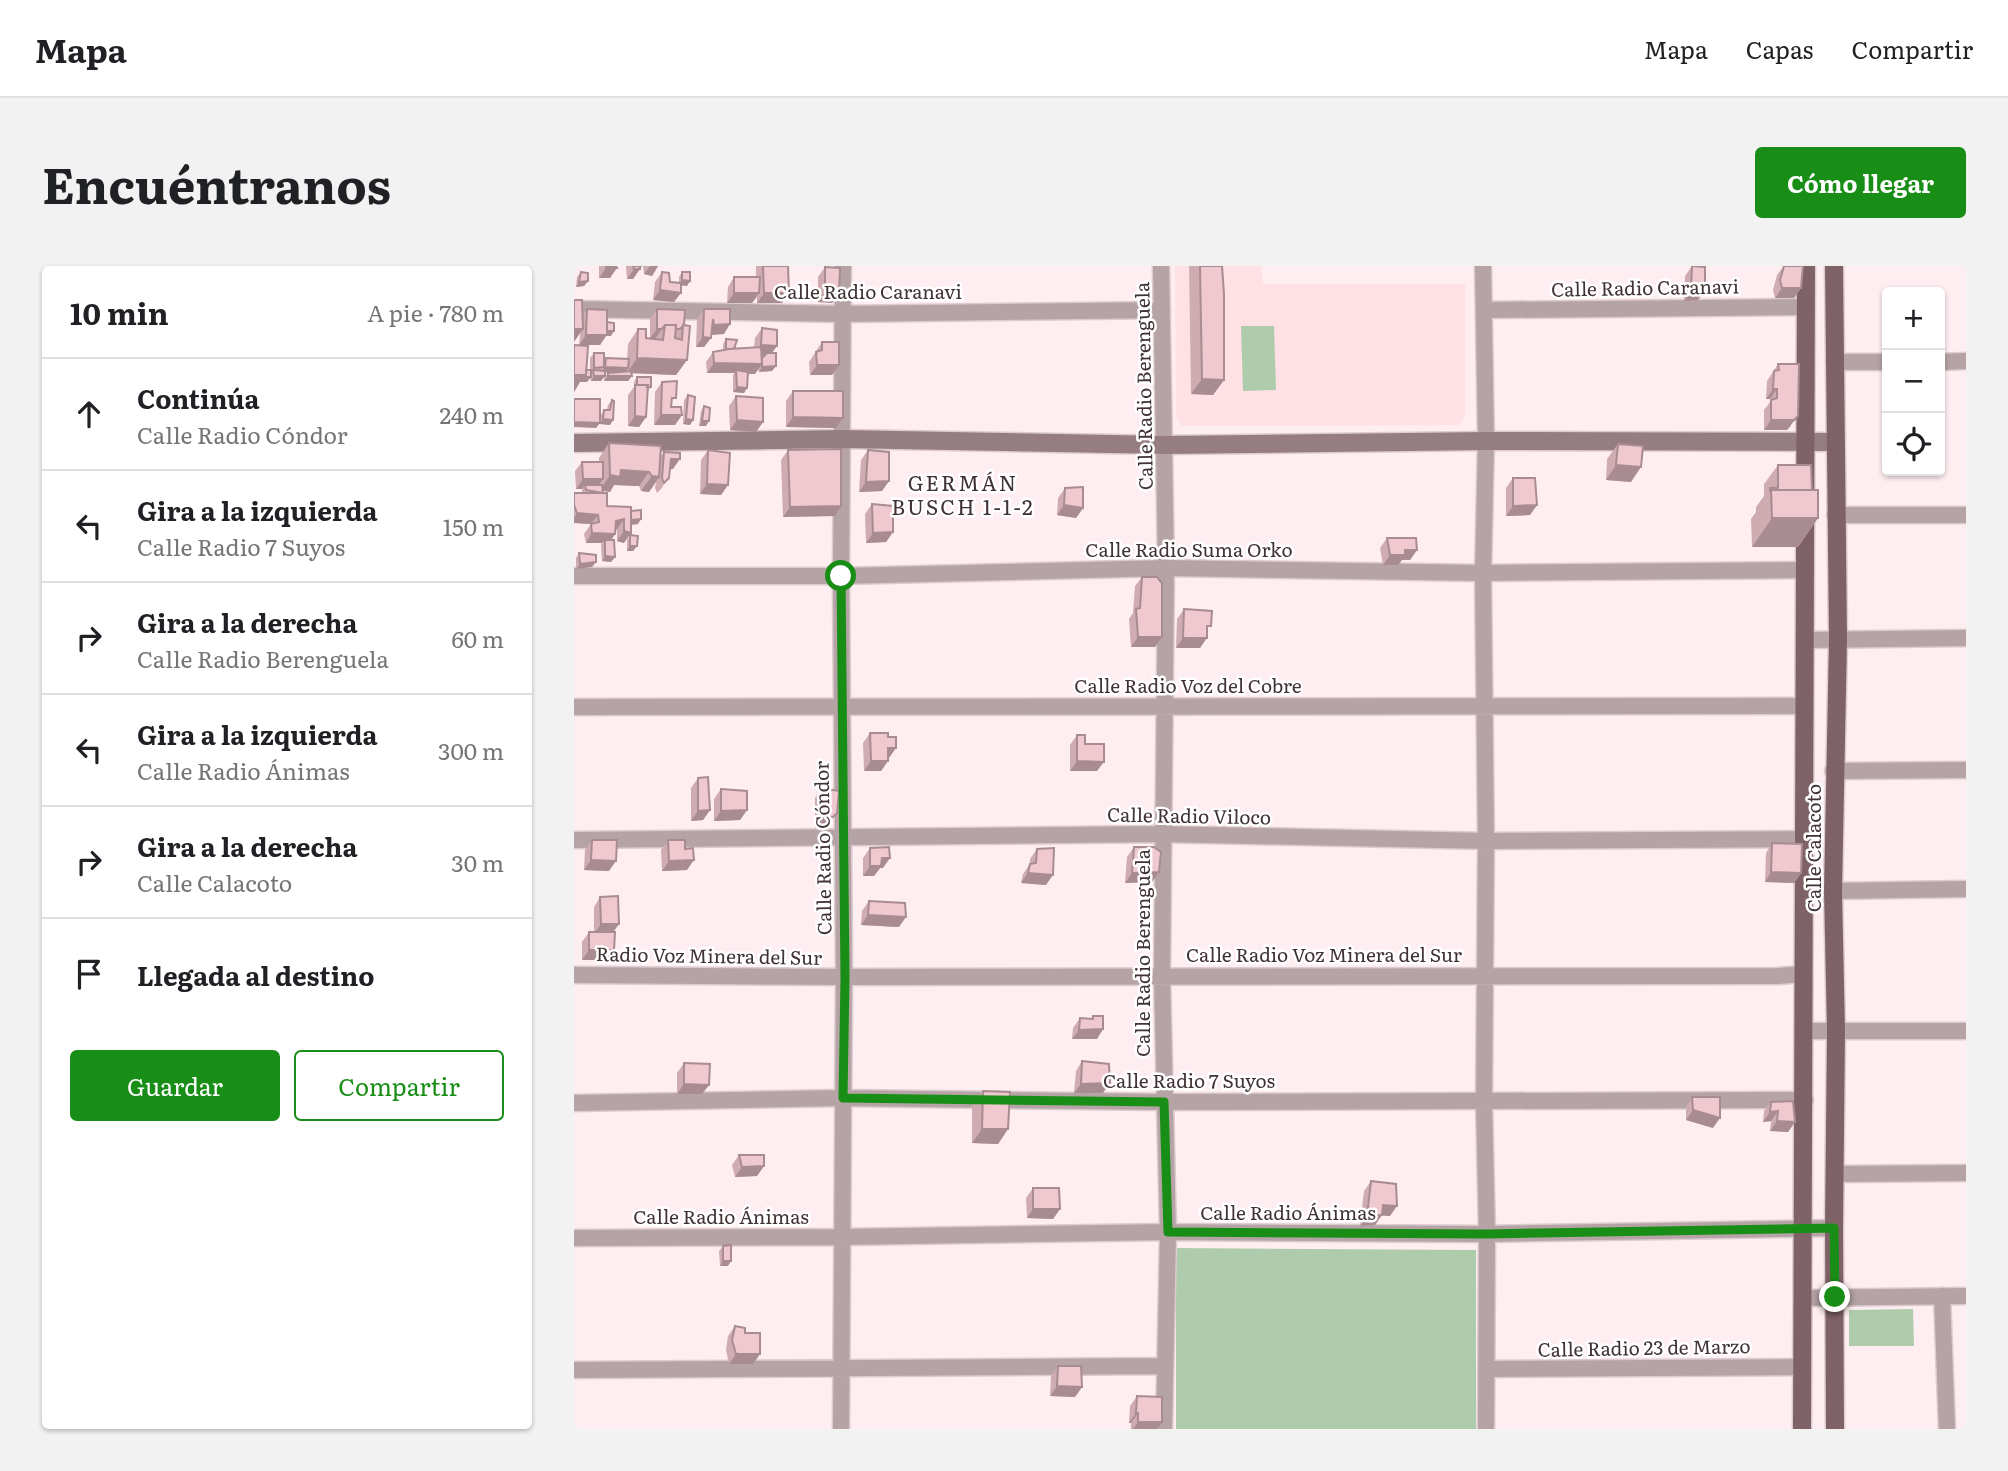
<!DOCTYPE html>
<html lang="es">
<head>
<meta charset="utf-8">
<style>
	:root { --surface:#fff; --page:#f2f2f2; --text:#202124; --muted:#757577; --line:#e0e0e0; --accent:#198e16 }
	body { margin:0; font-family:Literata,serif; background:var(--page); color:var(--text) }
	.controls { position:absolute; right:21px; top:21px; display:grid; overflow:hidden; border-radius:7px; box-shadow:0 2px 5px #0004 }
	.controls button { width:63px; height:63px; display:grid; place-items:center; padding:0; border:0; border-bottom:2px solid var(--line); background:var(--surface); color:var(--text); font:35px sans-serif }
	.stop { position:absolute; width:21px; height:21px; margin:-16px; border:5px solid #198e16; border-radius:50%; background:#fff }
	.stop.end { background:#198e16; border-color:#fff; box-shadow:0 2px 7px #0008 }
	.list { margin:0; padding:0; list-style:none }
	h2 { display:flex; justify-content:space-between; align-items:center; height:91px; margin:0; padding:0 28px; font-size:30px }
	h2 small { font-size:23px; font-weight:400; color:var(--muted) }
	.list li { display:grid; grid-template-columns:46px 1fr auto; gap:21px; align-items:center; box-sizing:border-box; height:112px; padding:0 28px; border-top:2px solid var(--line) }
	.list b { display:block; font-size:26px; white-space:nowrap }
	.list p { margin:0; font-size:23px; white-space:nowrap; color:var(--muted) }
	.list em { font-size:23px; font-style:normal; color:var(--muted) }
	.actions { display:flex; gap:14px; padding:21px 28px }
	.actions a { flex:1; padding:16px 0; border:2px solid var(--accent); border-radius:7px; text-align:center; font-size:24px; color:var(--accent) }
	.actions .main { background:var(--accent); color:#fff }
	.icon { flex:none; width:38px; height:38px; fill:none; stroke:currentColor; stroke-width:2; stroke-linecap:round; stroke-linejoin:round }
	.map { position:relative; flex:none; width:1392px; height:1163px; overflow:hidden; border-radius:7px }
	header { display:flex; align-items:center; gap:42px; box-sizing:border-box; height:98px; padding:0 35px; background:var(--surface); border-bottom:2px solid var(--line) }
	header strong { font-size:33px }
	nav { display:flex; gap:38px; margin-inline-start:auto; font-size:24px }
	.intro { display:flex; align-items:center; justify-content:space-between; box-sizing:border-box; height:168px; padding:0 42px }
	h1 { margin:0; font-size:49px }
	.button { padding:18px 32px; border-radius:7px; background:var(--accent); color:#fff; font-size:24px; font-weight:700 }
	main { display:flex; gap:42px; padding:0 42px }
	aside { flex:1; background:var(--surface); border-radius:7px; box-shadow:0 2px 5px #0004 }
	.map>svg:first-child { display:block }
	.built { fill:#fee0e5 }
	.green { fill:#aeccab }
	.lines { fill:none; stroke-linecap:round; stroke-linejoin:round }
	.street-casing { stroke:#ddcccf; stroke-width:19 }
	.secondary-casing { stroke:#ddcccf; stroke-width:21 }
	.primary-casing { stroke:#ddcccf; stroke-width:21 }
	.street { stroke:#b5a3a6; stroke-width:16 }
	.secondary { stroke:#967d81; stroke-width:18 }
	.primary { stroke:#7f6267; stroke-width:18 }
	.wall { fill:#ceacb2 }
	.shaded-wall { fill:#a88c91 }
	.building { fill:#f0c8cf; stroke:#a88c91; stroke-width:2 }
	.route { stroke:#198e16; stroke-width:9 }
	.labels { text-anchor:middle; dominant-baseline:central; stroke-width:5; stroke-linejoin:round; paint-order:stroke }
	.street-label { font-size:19px; fill:#413234; stroke:#fff }
	.neighbourhood-label { font-size:21px; letter-spacing:2px; fill:#413234; stroke:#fff }
</style>
</head>
<body>
<header>
<strong>Mapa</strong>
<nav><a>Mapa</a><a>Capas</a><a>Compartir</a></nav>
</header>
<div class="intro"><h1>Encuéntranos</h1><a class="button">Cómo llegar</a></div>
<main>
<aside>
<h2>10 min<small>A pie · 780 m</small></h2>
<ul class="list">
<li><svg class="icon" aria-label="ahead" viewBox="0 0 24 24"><path d="M12 20V5M6 11l6-6 6 6"/></svg><div><b>Continúa</b><p>Calle Radio Cóndor</p></div><em>240 m</em></li>
<li><svg class="icon" aria-label="left" viewBox="0 0 24 24"><path d="M17 20v-9H6M10 6l-5 5 5 5"/></svg><div><b>Gira a la izquierda</b><p>Calle Radio 7 Suyos</p></div><em>150 m</em></li>
<li><svg class="icon" aria-label="right" viewBox="0 0 24 24"><path d="M7 20v-9h11M14 6l5 5-5 5"/></svg><div><b>Gira a la derecha</b><p>Calle Radio Berenguela</p></div><em>60 m</em></li>
<li><svg class="icon" aria-label="left" viewBox="0 0 24 24"><path d="M17 20v-9H6M10 6l-5 5 5 5"/></svg><div><b>Gira a la izquierda</b><p>Calle Radio Ánimas</p></div><em>300 m</em></li>
<li><svg class="icon" aria-label="right" viewBox="0 0 24 24"><path d="M7 20v-9h11M14 6l5 5-5 5"/></svg><div><b>Gira a la derecha</b><p>Calle Calacoto</p></div><em>30 m</em></li>
<li><svg class="icon" aria-label="arrive" viewBox="0 0 24 24"><path d="M6 21V4h12l-3 4 3 4H6"/></svg><div><b>Llegada al destino</b></div></li>
</ul>
<div class="actions"><a class="main">Guardar</a><a>Compartir</a></div>
</aside>
<div class="map">
<svg width="1392" height="1163" viewBox="0 0 1392 1163">
	<rect width="100%" height="100%" fill="#ffeef1"/>
	<path class="built" d="M601,0H688L689,18H891V150L886,159L608,160L602,151Z"/>
	<path class="green" d="M667,60H700L702,124L669,125Z
		M602,982L902,984V1163H602Z
		M1339,1043L1340,1080H1275V1044Z"/>
	<g class="lines">
		<defs>
			<path id="street" d="M587,0L592,302L588,710L594,966L590,1163
				M909,0L912,175L909,307L912,575L910,836L913,968L912,1163
				M0,43L269,48L588,44
				M910,44L1232,41
				M1260,96H1313
				M1366,96L1392,95
				M1261,249H1392
				M0,310H267L592,302L909,307L1231,304
				M1231,374L1392,372
				M0,441L1229,440
				M1259,505L1392,504
				M0,574L588,568L912,575L1230,573
				M1259,625L1392,623
				M0,709L270,711L1204,710L1229,708
				M1230,765H1392
				M0,837L269,832L590,836L1231,834
				M1260,908L1392,907
				M0,972L269,971L594,966L913,968L1260,962
				M1368,1030L1373,1163
				M1229,1032L1392,1030
				M912,1103L1229,1101
				M0,1104L590,1100
				M267,1163L270,711L267,310L269,0"/>
			<path id="secondary" d="M0,177L269,173L591,179L912,175L1260,176"/>
			<path id="primary" d="M1260,0L1264,373L1259,625L1262,765L1260,962L1261,1163
				M1228,1163L1232,0"/>
		</defs>
		<use href="#street" class="street-casing"/>
		<use href="#secondary" class="secondary-casing"/>
		<use href="#primary" class="primary-casing"/>
		<use href="#street" class="street"/>
		<use href="#secondary" class="secondary"/>
		<use href="#primary" class="primary"/>
	</g>
	<path class="wall" d="M25,0H42L36,12H25Z
		M52,0H68L59,13H53Z
		M69,0H84L78,10L70,8Z
		M182,0H214L215,27L208,37H183V31L178,37H153L154,21L160,11H182Z
		M615,0H648L650,114L639,129L617,128Z
		M1118,0L1131,24L1124,34L1110,35L1111,10Z
		M1210,0L1227,22L1220,32H1201L1199,24L1203,9Z
		M251,1L265,27L258,37L244,36V11Z
		M7,6L14,15L10,20L2,21L3,11Z
		M88,6L96,16L105,17V11L108,6L113,20L107,19L100,36L79,34L81,16Z
		M13,43L33,56L37,70H32L26,79H6L12,104H16V92L20,87L30,95L32,92L53,93L54,78L64,63L72,72H76V53L83,43L110,59L113,94L102,109L58,107V110L54,115H30V112L34,107L31,106V110L27,115H17L16,112L13,116H6L0,126V79H5L8,50Z
		M130,43L150,68L138,69L137,72L130,81H122L123,53Z
		M188,62L203,80L198,87L202,100L198,105L185,106L184,103L181,108H174L173,122L170,127L159,126V109L160,107H133L132,96L139,86L149,84V78L152,73L160,83L180,82L181,72Z
		M248,76L265,99L258,109H236L235,96Z
		M1204,98L1217,160L1213,164H1190V144L1196,136V133H1192L1193,115Z
		M63,111L77,121L73,126L72,151L65,161L54,160V129L60,121V116Z
		M88,116L97,141L108,149L101,159H80L81,126Z
		M219,125L269,152L262,162L212,161V135Z
		M114,129L119,154L116,159L109,158L110,134Z
		M162,130L189,156L182,166L156,164L155,140Z
		M38,134L39,154L36,159L26,158L27,149L30,144H33L34,139Z
		M130,140L132,160H125L127,145Z
		M35,177L86,191L90,186L99,203H96L88,222L83,227L81,222L82,216L75,226L67,225L65,220L40,219L36,226L29,225L33,240L57,245L64,258L57,259L50,277L43,275V263L42,264L41,268L37,274L41,291L37,296L28,295L27,279L28,277H12L10,268L17,258L0,257V227H8V223H2L1,205L8,196H25V192Z
		M1044,178L1057,216L1032,214L1033,193Z
		M134,184L154,219L147,229L126,228L127,194Z
		M214,184L261,250L209,251L207,194Z
		M294,184L315,215L308,225L285,226L287,194Z
		M1204,199L1238,224L1244,252L1224,281H1178L1177,253L1182,246V241L1190,230V218Z
		M939,212L963,239L956,249L932,250V222Z
		M491,222L509,242L502,252L483,249L484,232Z
		M298,238L319,266L312,276L292,277L291,248Z
		M56,269L63,280L59,285H53V274Z
		M813,272L843,284L836,294H828L824,299H809L806,282Z
		M5,287L22,296L18,301L2,303V292Z
		M568,311L588,371L581,381H557L555,353L559,347L561,320Z
		M610,343L633,366L626,382H602L603,353Z
		M296,467L315,492H314V495L307,505H290L289,477Z
		M503,469L523,505H496V479Z
		M124,512L136,544L129,554L117,555V522Z
		M248,522L252,561L241,562V532Z
		M147,523L173,544L166,554L140,555V533Z
		M18,574L35,605L10,604L11,584Z
		M94,574L113,604L88,605L87,584Z
		M1198,577L1227,607L1220,617L1191,616L1192,587Z
		M560,581L585,606L578,616L551,617L553,591Z
		M296,582L309,602H306L300,610H289V592Z
		M463,583L472,619L447,617L449,608L456,598V593Z
		M26,631L33,694H8V676L15,666H20V641Z
		M295,635L325,661L287,659L288,645Z
		M519,750L529,763L523,773H498L499,762L506,752H517Z
		M508,795L529,827H500L502,805Z
		M110,797L135,819L128,828H103V807Z
		M409,825L434,863L424,878L398,877V840Z
		M1118,831L1139,862L1112,854V841Z
		M1197,836L1221,856L1214,866L1196,865L1197,855L1189,856L1190,845Z
		M165,889L190,900L183,910L161,911L158,899Z
		M797,915L816,950L808,949L801,959L786,960L790,925Z
		M459,922L486,943L479,953L453,952L452,932Z
		M149,980L154,1000H146L145,985Z
		M161,1060L171,1067L186,1088L179,1098H155L152,1084L154,1070Z
		M484,1100L508,1121L501,1131L476,1130L477,1110Z
		M563,1130L583,1163H557V1157H555L556,1140Z"/>
	<path class="shaded-wall" d="M65,0H68L59,13H53L60,3Z
		M76,0H84L78,10L70,8Z
		M32,2H43L36,12H25Z
		M108,14L116,15L113,20L104,19Z
		M14,15L10,20L2,21L5,16Z
		M1208,22H1227L1220,32H1201Z
		M86,24L107,27L100,36L79,34Z
		M1131,24L1124,34L1110,35L1117,25Z
		M251,26L265,27L258,37L244,36Z
		M160,27H185L178,37H153Z
		M190,27H215L208,37H183Z
		M156,58L150,68L133,69L140,59Z
		M0,63H9L0,76Z
		M83,63H88L81,73L76,72Z
		M32,65H40L37,70H32L26,79H5L12,69Z
		M129,71L137,72L130,81H122Z
		M187,79L203,80L196,89H180Z
		M63,92L113,94L102,109L53,107Z
		M140,97L188,98L181,108L163,107L162,104L160,107H133Z
		M243,99H265L258,109H236Z
		M202,100L198,105L185,106L188,101Z
		M31,101L54,102L50,107L28,106Z
		M0,109H12L17,111L13,116H6L0,126Z
		M20,110H31L27,115H17Z
		M34,110H58L54,115H30Z
		M628,113L650,114L639,129L617,128Z
		M163,121L173,122L170,127L159,126Z
		M1199,123H1203L1196,133H1192Z
		M87,149H108L101,159H80Z
		M61,150L72,151L65,161L54,160Z
		M1224,150L1213,164H1190L1197,154Z
		M219,151L269,152L262,162L212,161Z
		M29,153L39,154L36,159L26,158Z
		M112,153L119,154L116,159L109,158Z
		M163,154L189,156L182,166L156,164Z
		M128,155H135L132,160H125Z
		M0,156L26,157L22,162L0,161Z
		M97,193H106L99,203H90Z
		M1042,199L1067,201L1057,216L1032,214Z
		M47,204L75,206L65,220L40,219L36,226L26,224L36,209Z
		M78,210L85,211L75,226L67,225Z
		M9,213H29L22,223L11,219L8,223H2Z
		M315,215L308,225L285,226L292,216Z
		M133,218L154,219L147,229L126,228Z
		M490,239L509,242L502,252L483,249Z
		M963,239L956,249L932,250L939,240Z
		M267,240L261,250L209,251L216,241Z
		M3,247L24,249L17,258L0,257V252Z
		M1198,252H1244L1224,281H1178Z
		M50,253L43,263L35,265L42,255Z
		M67,253L64,258L54,259L57,254Z
		M50,265L57,267L50,277L43,275Z
		M319,266L312,276L292,277L299,267Z
		M18,267L41,268L35,278L31,274L28,277H12Z
		M56,280H63L59,285H53Z
		M831,284H843L836,294H828L824,299H809L816,289Z
		M31,290L41,291L37,296L28,295Z
		M22,296L18,301L2,303L6,298Z
		M564,371H588L581,381H557Z
		M609,372H633L626,382H602Z
		M314,482H322L315,492H307Z
		M297,495H314L307,505H290Z
		M503,495L530,496L523,505H496Z
		M136,544L129,554L117,555L124,545Z
		M173,544L166,554L140,555L147,545Z
		M259,551L252,561L241,562L248,552Z
		M308,592H316L309,602H306L300,610H289L296,600Z
		M17,594L42,595L35,605L10,604Z
		M120,594L113,604L88,605L95,595Z
		M585,606L578,616L551,617L558,607Z
		M1197,606L1227,607L1220,617L1191,616Z
		M454,607L479,609L472,619L447,617Z
		M294,649L332,651L325,661L287,659Z
		M27,658H45L38,668H20Z
		M15,684H40L33,694H8Z
		M529,763L523,773H498L505,764Z
		M536,817L529,827H500L507,818Z
		M110,818L135,819L128,828H103Z
		M1119,844L1146,852L1139,862L1112,854Z
		M1204,845L1197,855L1189,856L1196,846Z
		M1203,855L1221,856L1214,866L1196,865Z
		M408,863H434L424,878L398,877Z
		M190,900L183,910L161,911L168,901Z
		M809,939L823,940L816,950L802,949Z
		M459,943H486L479,953L453,952Z
		M808,949L801,959L786,960L793,950Z
		M149,995H157L154,1000H146Z
		M162,1088H186L179,1098H155Z
		M483,1120L508,1121L501,1131L476,1130Z
		M562,1147H564L557,1157H555Z
		M564,1156H588L583,1163H559Z"/>
	<path class="building" d="M32,0H42L43,2H32Z
		M59,0H66V3H60Z
		M189,0H214L215,27H190Z
		M626,0H648L650,28V114L628,113Z
		M1118,0L1131,1V24L1117,25Z
		M1210,0H1229L1227,22H1208L1206,14Z
		M251,1L266,2L265,27L251,26Z
		M7,6L14,7V15L5,16Z
		M88,6L95,7L96,16L107,17V27L86,24Z
		M108,6H116V15L108,14Z
		M160,11H186L185,27H160Z
		M0,34H8L9,63H0Z
		M13,43L33,44V69H12Z
		M83,43L111,44L110,59L106,63H102V59H91L88,63H83Z
		M130,43H156V58L140,59L139,53L137,72L129,71Z
		M33,56L40,57V65H33Z
		M91,59H102L101,72L108,74L109,59L116,60L113,94L63,92L64,63H72V72L89,74Z
		M188,62L203,64V80L187,79Z
		M152,73L163,74L160,83H152Z
		M248,76H265V99H243L242,86L248,84Z
		M0,79L14,80L12,109H0Z
		M187,81L188,98L140,97L139,86L155,83Z
		M20,87H30V101L20,102Z
		M193,87H202V100L188,101V92Z
		M32,92L55,93L54,102L31,101Z
		M1204,98H1225L1224,150L1220,154H1197V134L1203,132V123H1199L1200,105L1205,104Z
		M12,104H17V111H10L12,109Z
		M19,104L31,105V110H20Z
		M162,104L174,106L173,122L163,121Z
		M57,105L58,110H34V107Z
		M63,111H77V121H73L74,119H63Z
		M103,115L102,132H98L97,141H107L108,149H87L88,116Z
		M61,119H74L72,151L61,150Z
		M219,125H269V152L219,151Z
		M114,129L121,131L119,154L112,153Z
		M162,130L189,132V156L163,154Z
		M0,133H26V157L0,156Z
		M38,134L40,135L39,154L29,153L30,144H36Z
		M130,140L136,142L135,155H128Z
		M35,177L87,180L85,211L78,210L75,206L47,204L46,211L36,209Z
		M1044,178L1069,180L1067,201L1042,199Z
		M267,183V240L216,241L214,184Z
		M134,184L156,187L154,219L133,218Z
		M294,184L315,186V215L292,216Z
		M90,186L106,187V193H97L95,212L90,217L88,212Z
		M8,196H29V213H9Z
		M1204,199H1237L1238,224H1197L1196,226V222H1204Z
		M939,212H961L963,239L939,240Z
		M11,219H28L29,227L12,224Z
		M509,221V242L490,239L491,222Z
		M1197,224H1244V252H1198Z
		M0,227H33V240L57,241V267L50,265V253L42,255L41,268L18,267L17,258L25,256L24,249L3,247L0,239Z
		M298,238L319,240V266L299,267Z
		M67,244V253L57,254V245Z
		M56,269L64,270L63,280H56Z
		M813,272H842L843,284H831V289H816Z
		M31,274H40L41,291L31,290Z
		M5,287L22,289V296L6,298Z
		M568,311H583L588,317V371H564L562,343L566,342Z
		M610,343L638,345L637,360H633V372H609Z
		M296,467H314V471H322V482H314V495H297Z
		M503,469H511V478H530V496L503,495Z
		M134,511L136,544L124,545V512Z
		M248,522L265,525L263,547L259,551L248,552Z
		M147,523L173,525V544L147,545Z
		M18,574H43L42,595L17,594Z
		M94,574H111V583L119,582L120,594L95,595Z
		M1198,577L1228,578L1227,607L1197,606Z
		M315,581L316,592H308L307,600H296V582Z
		M560,581H580L587,586L585,606L558,607Z
		M480,582L479,609L454,607L456,598L462,597L463,583Z
		M44,630L45,658H27L26,631Z
		M295,635L331,637L332,651L294,649Z
		M15,666H41L40,684H15Z
		M519,750H529V763L505,764L506,752L519,753Z
		M508,795L535,798L536,817L507,818Z
		M110,797L136,798L135,819L110,818Z
		M409,825L436,826L434,863H408Z
		M1118,831H1146V852L1119,844Z
		M1219,835L1221,856L1203,855L1204,845L1196,846L1197,836Z
		M165,889H190V900L168,901Z
		M797,915L822,918L823,940L809,939L808,949L793,950Z
		M459,922H485L486,943H459Z
		M157,979V995H149V980Z
		M161,1060L171,1062V1067H186V1088H162L158,1074Z
		M484,1100H507L508,1121L483,1120Z
		M563,1130L588,1131V1156H564V1147H562Z"/>
	<g class="lines">
		<path class="route" d="M267,310L271,712L269,832L590,836L594,966L913,968L1260,962L1261,1031"/>
	</g>
	<g class="labels">
		<g class="street-label">
			<text transform="translate(1071 21) rotate(-1)">Calle Radio Caranavi</text>
			<text x="294" y="25">Calle Radio Caranavi</text>
			<text transform="translate(569 120) rotate(-91)">Calle Radio Berenguela</text>
			<text x="615" y="283">Calle Radio Suma Orko</text>
			<text x="614" y="419">Calle Radio Voz del Cobre</text>
			<text transform="translate(615 549) rotate(1)">Calle Radio Viloco</text>
			<text transform="translate(248 582) rotate(-91)">Calle Radio Cóndor</text>
			<text transform="translate(1239 582) rotate(-90)">Calle Calacoto</text>
			<text transform="translate(568 687) rotate(-90)">Calle Radio Berenguela</text>
			<text x="750" y="688">Calle Radio Voz Minera del Sur</text>
			<text transform="translate(135 689) rotate(1)">Radio Voz Minera del Sur</text>
			<text x="615" y="814">Calle Radio 7 Suyos</text>
			<text x="714" y="946">Calle Radio Ánimas</text>
			<text x="147" y="950">Calle Radio Ánimas</text>
			<text transform="translate(1070 1081) rotate(-1)">Calle Radio 23 de Marzo</text>
		</g>
		<g class="neighbourhood-label">
			<text x="389" y="215">GERMÁN<tspan x="389" dy="24">BUSCH 1-1-2</tspan></text>
		</g>
	</g>
</svg>
<div class="controls">
<button>+</button>
<button>−</button>
<button><svg class="icon" aria-label="locate" viewBox="0 0 24 24"><circle cx="12" cy="12" r="6"/><path d="M12 2v4M12 18v4M2 12h4M18 12h4"/></svg></button>
</div>
<div class="stop" style="left:267px;top:310px"></div>
<div class="stop end" style="left:1261px;top:1031px"></div>
</div>
</main>
</body>
</html>
